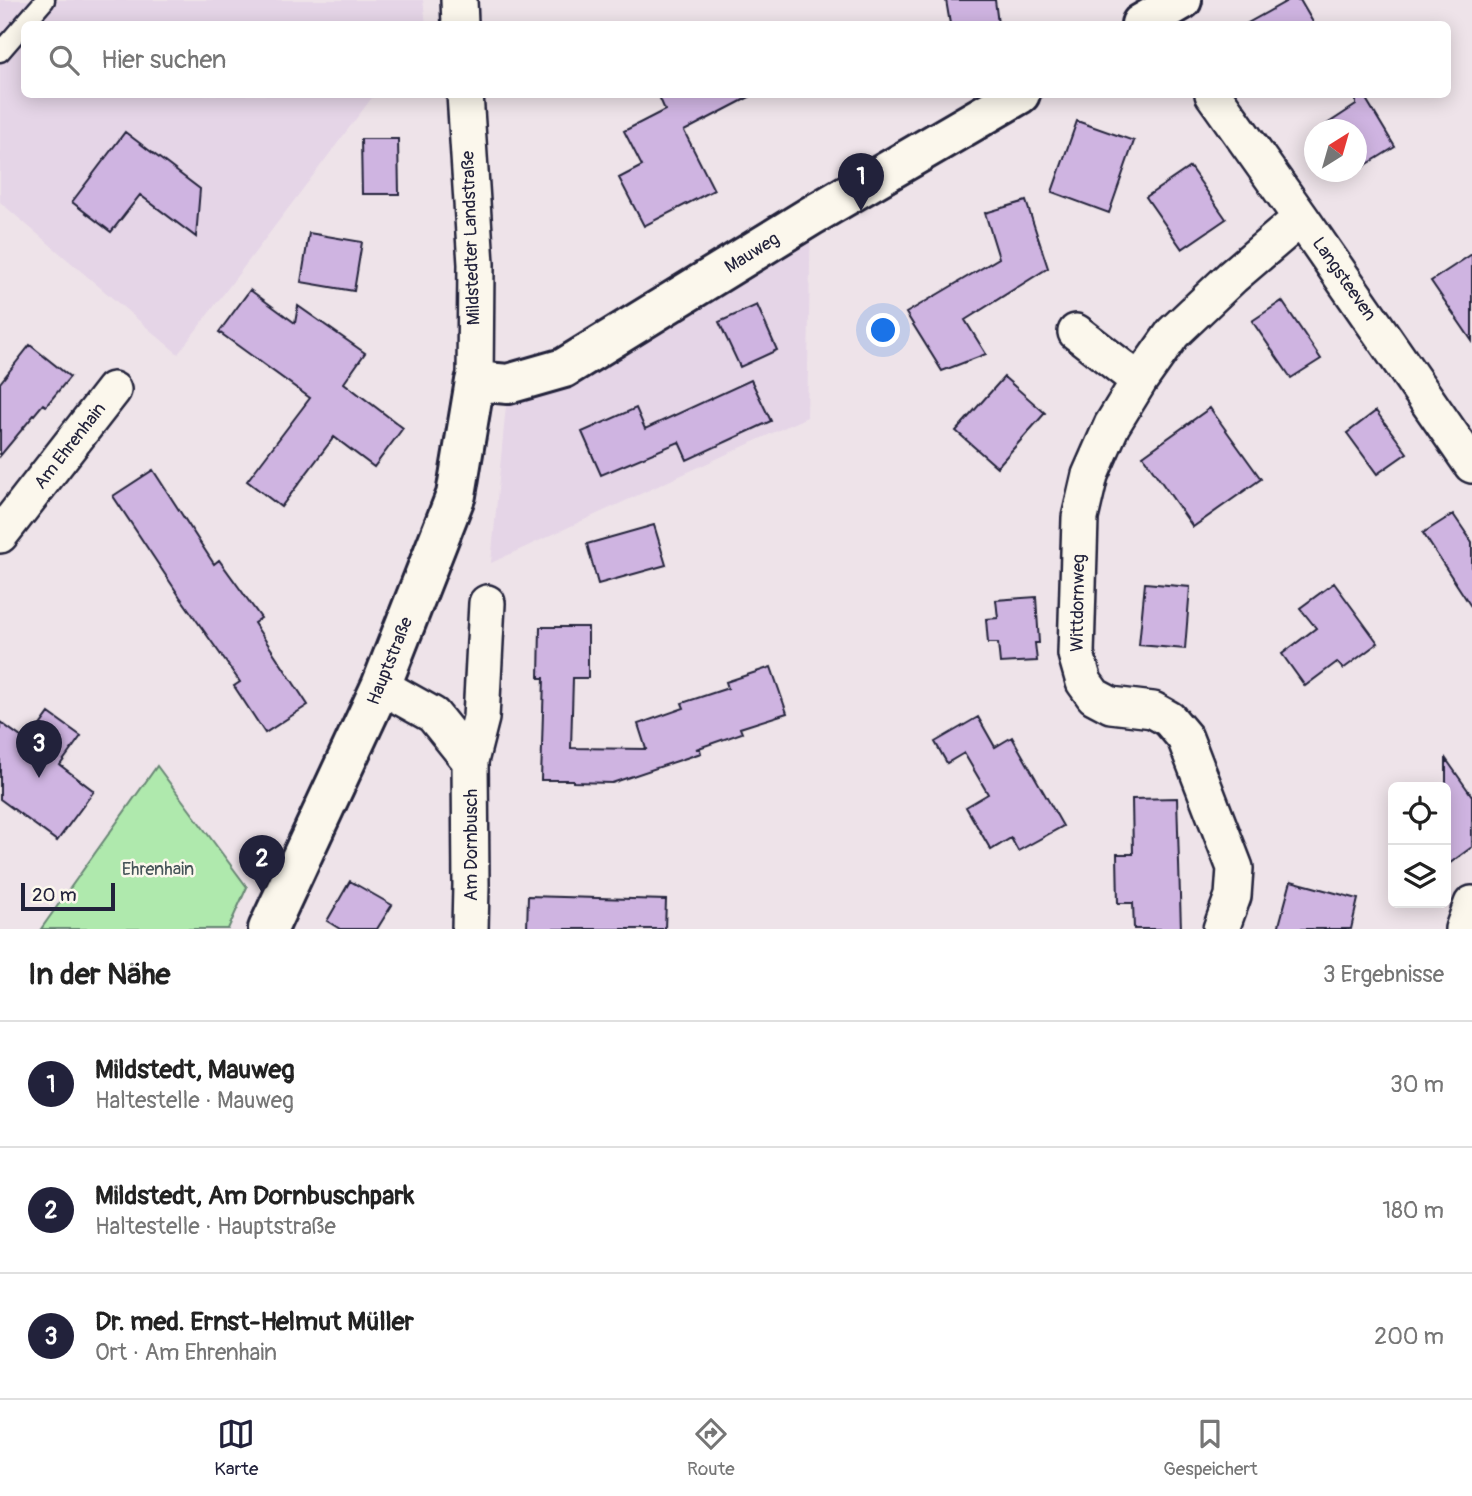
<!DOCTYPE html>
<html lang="de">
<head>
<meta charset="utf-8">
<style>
	:root { --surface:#fff; --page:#f6f6f6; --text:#222; --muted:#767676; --line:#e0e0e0; --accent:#22223b }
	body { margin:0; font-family:Pangolin,sans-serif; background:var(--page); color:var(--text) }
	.controls { position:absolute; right:21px; bottom:21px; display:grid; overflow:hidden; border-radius:10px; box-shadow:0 4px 18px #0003 }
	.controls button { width:63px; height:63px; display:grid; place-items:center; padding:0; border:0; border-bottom:2px solid var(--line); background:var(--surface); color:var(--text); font:35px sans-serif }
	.compass { position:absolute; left:1304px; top:119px; width:63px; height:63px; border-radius:50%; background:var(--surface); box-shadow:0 4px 18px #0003; rotate:37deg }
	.scale { position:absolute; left:21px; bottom:18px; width:94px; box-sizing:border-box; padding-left:7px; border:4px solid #22223b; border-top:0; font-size:19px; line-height:24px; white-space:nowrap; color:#22223b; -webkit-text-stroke:5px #fbf7ec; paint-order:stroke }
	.you { position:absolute; left:884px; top:331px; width:24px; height:24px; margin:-18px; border:5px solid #fff; border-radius:50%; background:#1a73e8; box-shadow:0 0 0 10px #1a73e833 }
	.badge { display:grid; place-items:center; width:46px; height:46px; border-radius:50%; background:var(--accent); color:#fff; font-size:23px; font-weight:700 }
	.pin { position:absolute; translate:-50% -58px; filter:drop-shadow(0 2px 4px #0008) }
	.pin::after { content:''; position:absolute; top:37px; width:24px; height:21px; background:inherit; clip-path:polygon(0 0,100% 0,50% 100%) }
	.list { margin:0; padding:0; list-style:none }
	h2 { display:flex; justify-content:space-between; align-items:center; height:91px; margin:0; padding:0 28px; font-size:30px }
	h2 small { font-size:23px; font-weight:400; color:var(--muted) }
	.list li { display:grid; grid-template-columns:46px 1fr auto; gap:21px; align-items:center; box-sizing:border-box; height:126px; padding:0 28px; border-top:2px solid var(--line) }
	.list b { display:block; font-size:26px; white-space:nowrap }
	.list p { margin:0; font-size:23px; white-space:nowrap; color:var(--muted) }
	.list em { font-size:23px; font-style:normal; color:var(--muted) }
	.icon { flex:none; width:38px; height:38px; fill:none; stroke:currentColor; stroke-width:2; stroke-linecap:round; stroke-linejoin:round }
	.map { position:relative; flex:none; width:1472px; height:929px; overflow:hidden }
	.search { position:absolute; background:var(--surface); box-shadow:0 4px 18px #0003; left:21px; right:21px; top:21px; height:77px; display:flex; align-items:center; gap:18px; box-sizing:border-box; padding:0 24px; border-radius:10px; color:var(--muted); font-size:26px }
	.sheet { height:469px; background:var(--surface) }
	nav { display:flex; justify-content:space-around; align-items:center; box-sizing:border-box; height:98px; border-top:2px solid var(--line); background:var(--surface); font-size:19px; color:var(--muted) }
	nav a { display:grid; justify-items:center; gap:4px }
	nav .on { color:var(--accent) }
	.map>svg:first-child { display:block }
	.built { fill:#e5d5e7 }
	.green { fill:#afe9ad; stroke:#688674; stroke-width:2 }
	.building { fill:#cfb4e1; stroke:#22223b; stroke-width:2 }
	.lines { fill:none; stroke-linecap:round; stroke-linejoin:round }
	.lane-casing { stroke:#22223b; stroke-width:23 }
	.street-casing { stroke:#22223b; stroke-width:40 }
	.secondary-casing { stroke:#22223b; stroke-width:44 }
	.lane { stroke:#fbf7ec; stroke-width:18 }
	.street { stroke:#fbf7ec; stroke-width:35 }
	.secondary { stroke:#fbf7ec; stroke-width:38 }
	.labels { text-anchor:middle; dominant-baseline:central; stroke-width:5; stroke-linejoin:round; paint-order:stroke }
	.street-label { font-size:18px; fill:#22223b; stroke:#fbf7ec }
	.park-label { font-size:18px; fill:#455458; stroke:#fbf7ec }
</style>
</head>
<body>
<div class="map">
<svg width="1472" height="929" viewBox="0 0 1472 929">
	<rect width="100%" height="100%" fill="#eee3e9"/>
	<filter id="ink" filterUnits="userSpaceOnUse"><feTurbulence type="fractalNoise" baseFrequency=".0143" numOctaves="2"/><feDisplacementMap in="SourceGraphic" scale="14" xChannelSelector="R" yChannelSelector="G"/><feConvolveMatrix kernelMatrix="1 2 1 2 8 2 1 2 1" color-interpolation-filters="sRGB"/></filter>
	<g filter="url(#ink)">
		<path class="built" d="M0,0H423L426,24H24V94L374,95L178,354L0,202Z
			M811,216L807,417L491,563L508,384Z"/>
		<path class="green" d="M157,766L247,887L228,929H41Z"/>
		<path class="building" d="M946,0H995L998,24H950Z
			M1289,0H1300L1314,24H1246Z
			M658,94H755L684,131L714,190L644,226L619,178L642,166L624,131L665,110Z
			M1356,94H1363L1395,147L1356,171V130H1318L1356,105Z
			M1077,121L1134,141L1109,213L1052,192Z
			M125,132L200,189L196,237L140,195L111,232L72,202Z
			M361,139H398L399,194H362Z
			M1190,167L1226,219L1182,249L1146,197Z
			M1026,201L1048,268L965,320L986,354L942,371L906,313L999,258L985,213Z
			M309,233L362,242L354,291L301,282Z
			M1472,254V341L1431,281Z
			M250,290L295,323L298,306L365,353L344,383L403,428L374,467L334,437L281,507L247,481L310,398L219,332Z
			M1282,301L1321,359L1291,378L1252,321Z
			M757,305L777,350L740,367L719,322Z
			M30,345L70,377L46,406L43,404L0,456V383Z
			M1004,377L1045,413L997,467L956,431Z
			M751,380L771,421L687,460L679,442L601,475L582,432L636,408L645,429Z
			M1210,408L1261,479L1193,527L1143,456Z
			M1376,411L1407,453L1377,474L1347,433Z
			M153,470L214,564L219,560L261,618L254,623L308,705L265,733L234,686L240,682L180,597L113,496Z
			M1453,514L1472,542V608L1423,533Z
			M654,525L666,565L598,584L587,544Z
			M1145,583L1190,587L1185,649L1139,645Z
			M1334,583L1378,643L1343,669L1337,662L1305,686L1282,654L1316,628L1300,608Z
			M1036,597L1039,643H1035L1037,661L1000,663L998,643H988L986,619L998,618L996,600Z
			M540,627H588V678H573L571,748L646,749L638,724L684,708L682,703L728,688L726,682L771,667L787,713L740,728L742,733L696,749H700L701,753L612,783L573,782V780H541L544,678H539Z
			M49,713L81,736L60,765L94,791L57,841L0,799V722L28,742Z
			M978,717L995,747L1012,737L1063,826L1018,851L1011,838L991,850L966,807L988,794L964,753L947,763L935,742Z
			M1446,759L1472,796V847L1446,866Z
			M1177,798L1181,929H1134L1133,903H1118L1117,854H1133L1132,799Z
			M350,881L392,905L377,929H340L327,921Z
			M1291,881L1358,899L1351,929H1278Z
			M528,896L666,900L665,929H527Z"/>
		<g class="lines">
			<defs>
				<path id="lane" d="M0,52L45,0"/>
				<path id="street" d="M459,0L460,24
					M465,94L476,264L475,381
					M1213,94L1301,218L1472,465
					M1076,332L1139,381
					M0,535L113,390
					M381,686L433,715L470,761L471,885L470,929
					M470,761L481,718L487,603
					M1221,929L1233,896L1235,868L1185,738L1169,719L1153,710L1111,705L1094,696L1084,682L1076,654L1080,518L1090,475L1112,425L1139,381L1173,333L1232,277L1301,218
					M1463,929L1472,904"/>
				<path id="secondary" d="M1141,24L1182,0
					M268,929L381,686L456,495L475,381L508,384L564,368L811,216L1020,94"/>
			</defs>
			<use href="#lane" class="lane-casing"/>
			<use href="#street" class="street-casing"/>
			<use href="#secondary" class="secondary-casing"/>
			<use href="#lane" class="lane"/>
			<use href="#street" class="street"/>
			<use href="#secondary" class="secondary"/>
		</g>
	</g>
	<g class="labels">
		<g class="street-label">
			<text transform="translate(471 238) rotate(-92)">Mildstedter Landstraße</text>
			<text transform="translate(752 253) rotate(-32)">Mauweg</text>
			<text transform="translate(1344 279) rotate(55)">Langsteeven</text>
			<text transform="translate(70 446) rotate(-52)">Am Ehrenhain</text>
			<text transform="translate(1078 603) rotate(-89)">Wittdornweg</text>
			<text transform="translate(390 661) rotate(-68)">Hauptstraße</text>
			<text transform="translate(471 845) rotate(-90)">Am Dornbusch</text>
		</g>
		<g class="park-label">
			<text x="158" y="869">Ehrenhain</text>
		</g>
	</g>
</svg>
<div class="controls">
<button><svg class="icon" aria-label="locate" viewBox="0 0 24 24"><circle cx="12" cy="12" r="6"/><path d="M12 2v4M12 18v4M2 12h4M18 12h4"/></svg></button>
<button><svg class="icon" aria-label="layers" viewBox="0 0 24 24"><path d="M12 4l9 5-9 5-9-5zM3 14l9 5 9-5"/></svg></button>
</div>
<svg class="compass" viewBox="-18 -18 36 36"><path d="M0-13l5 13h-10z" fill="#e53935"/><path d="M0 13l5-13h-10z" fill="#767676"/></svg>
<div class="scale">20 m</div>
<div class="you"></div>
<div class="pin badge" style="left:861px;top:211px">1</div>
<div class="pin badge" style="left:262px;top:893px">2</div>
<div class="pin badge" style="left:39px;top:778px">3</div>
<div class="search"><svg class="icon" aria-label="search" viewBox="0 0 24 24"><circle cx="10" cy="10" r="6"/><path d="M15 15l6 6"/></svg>Hier suchen</div>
</div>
<section class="sheet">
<h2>In der Nähe<small>3 Ergebnisse</small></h2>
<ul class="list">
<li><span class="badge">1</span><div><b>Mildstedt, Mauweg</b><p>Haltestelle · Mauweg</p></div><em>30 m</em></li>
<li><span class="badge">2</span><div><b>Mildstedt, Am Dornbuschpark</b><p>Haltestelle · Hauptstraße</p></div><em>180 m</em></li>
<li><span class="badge">3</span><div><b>Dr. med. Ernst-Helmut Müller</b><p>Ort · Am Ehrenhain</p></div><em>200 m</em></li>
</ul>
</section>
<nav>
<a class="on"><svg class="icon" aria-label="map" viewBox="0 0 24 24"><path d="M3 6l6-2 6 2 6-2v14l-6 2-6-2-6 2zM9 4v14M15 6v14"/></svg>Karte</a>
<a><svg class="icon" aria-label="directions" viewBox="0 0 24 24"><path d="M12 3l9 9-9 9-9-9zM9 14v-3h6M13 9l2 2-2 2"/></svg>Route</a>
<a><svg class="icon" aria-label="saved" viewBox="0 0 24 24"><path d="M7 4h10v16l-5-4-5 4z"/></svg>Gespeichert</a>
</nav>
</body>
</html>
